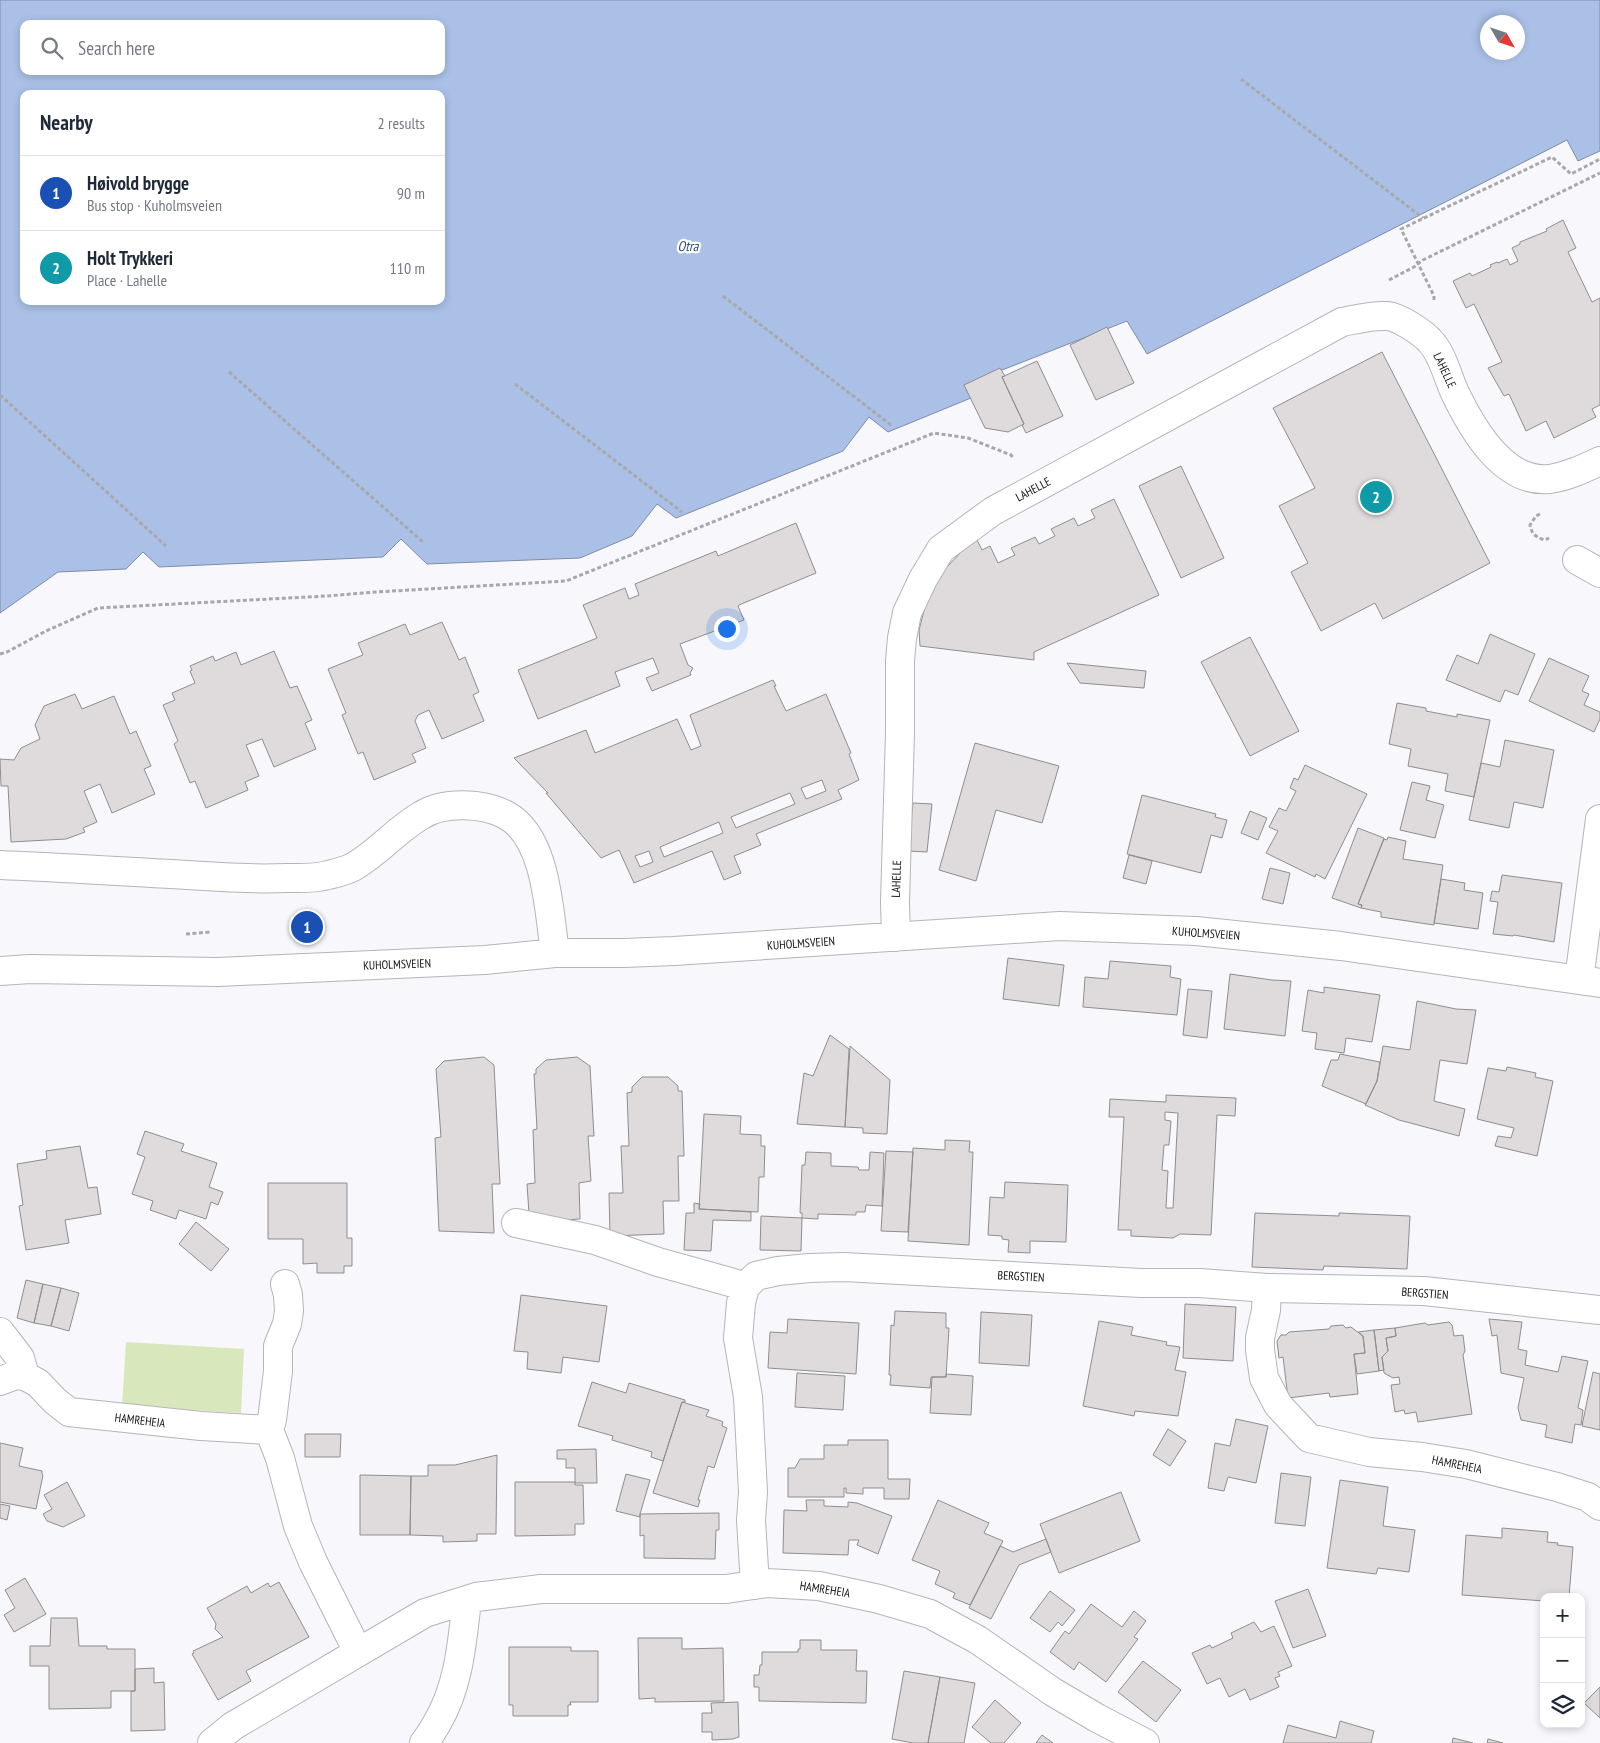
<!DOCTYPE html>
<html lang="en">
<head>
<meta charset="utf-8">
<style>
	:root { --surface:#fff; --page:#f2f2f3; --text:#1f2937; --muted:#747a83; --line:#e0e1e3; --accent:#1a73e8 }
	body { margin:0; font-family:"PT Sans Narrow",sans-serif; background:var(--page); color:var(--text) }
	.controls { position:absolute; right:15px; bottom:15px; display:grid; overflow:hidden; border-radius:10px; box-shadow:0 2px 8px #0003 }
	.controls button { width:45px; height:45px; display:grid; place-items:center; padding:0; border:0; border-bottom:1px solid var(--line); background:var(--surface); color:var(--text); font:25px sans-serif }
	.compass { position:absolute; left:1480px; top:15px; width:45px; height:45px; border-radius:50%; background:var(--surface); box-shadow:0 2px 8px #0003; rotate:129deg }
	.you { position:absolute; left:726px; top:628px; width:18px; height:18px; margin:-12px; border:4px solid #fff; border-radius:50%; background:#1a73e8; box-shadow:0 0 0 8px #1a73e833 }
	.badge { display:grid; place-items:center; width:32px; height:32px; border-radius:50%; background:var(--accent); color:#fff; font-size:16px; font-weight:700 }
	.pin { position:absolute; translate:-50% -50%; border:2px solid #fff; box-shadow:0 1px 5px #0006 }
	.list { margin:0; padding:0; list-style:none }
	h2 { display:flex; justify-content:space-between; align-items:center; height:65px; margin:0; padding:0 20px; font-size:21px }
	h2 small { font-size:16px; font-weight:400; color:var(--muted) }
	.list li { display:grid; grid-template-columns:32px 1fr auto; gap:15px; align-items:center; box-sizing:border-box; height:75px; padding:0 20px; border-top:1px solid var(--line) }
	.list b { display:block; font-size:19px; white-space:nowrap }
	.list p { margin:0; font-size:16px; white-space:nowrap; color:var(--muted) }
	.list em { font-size:16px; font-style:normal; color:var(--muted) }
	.icon { flex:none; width:28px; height:28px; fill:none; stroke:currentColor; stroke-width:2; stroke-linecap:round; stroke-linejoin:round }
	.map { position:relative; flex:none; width:1600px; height:1743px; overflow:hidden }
	.search { position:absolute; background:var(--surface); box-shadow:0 2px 8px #0003; left:20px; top:20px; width:425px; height:55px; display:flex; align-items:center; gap:12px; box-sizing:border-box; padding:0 18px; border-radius:10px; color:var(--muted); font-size:19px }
	.panel { position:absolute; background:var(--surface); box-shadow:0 2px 8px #0003; left:20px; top:90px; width:425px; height:215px; border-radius:10px }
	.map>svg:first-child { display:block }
	.green { fill:#d9e7bd }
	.water { fill:#aac0e6; stroke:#7d8ca7; fill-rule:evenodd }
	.building { fill:#dfdbdc; stroke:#908d8e; fill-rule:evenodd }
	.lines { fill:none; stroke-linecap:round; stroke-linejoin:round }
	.minor-casing { stroke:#b4b5b8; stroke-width:30 }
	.path { stroke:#a8a8ab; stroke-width:3; stroke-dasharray:4 2.5; stroke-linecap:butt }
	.minor { stroke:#fff; stroke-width:28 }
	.labels { text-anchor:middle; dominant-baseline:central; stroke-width:4.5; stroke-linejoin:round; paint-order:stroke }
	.street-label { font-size:12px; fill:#131415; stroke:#fff }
	.water-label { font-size:14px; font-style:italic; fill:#2f4b7c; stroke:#fff }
</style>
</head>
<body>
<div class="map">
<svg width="1600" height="1743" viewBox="0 0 1600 1743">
	<rect width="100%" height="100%" fill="#f8f8fc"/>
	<path class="green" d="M126,1342L244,1349L241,1413L122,1406Z"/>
	<path class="water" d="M0,0H1600V151L1578,161L1567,140L1147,354L1127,321L964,385L971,398L888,432L869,417L843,451L676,518L657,504L632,536L580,558L427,564L401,539L383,557L159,567L143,552L126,569L58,572L0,613ZM1488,22H1518V52H1488ZM24,24H441V71H24ZM24,94H441V301H24Z"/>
	<path class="building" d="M1563,220L1576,248L1568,252L1592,302L1600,298V405L1592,409L1596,417L1554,438L1546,421L1526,431L1509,394L1504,396L1488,368L1502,362L1474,304L1466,308L1453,281L1470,273L1472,276L1491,267L1490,265L1497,262L1498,263L1507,259L1510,265L1518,261L1512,248L1520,244V242L1547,231L1546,229Z
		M1107,327L1134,383L1096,400L1070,345Z
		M1382,352L1490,563L1383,619L1375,603L1321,631L1291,572L1308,563L1279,506L1315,488L1273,408Z
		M1037,361L1063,416L1026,433L1022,425L1024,424L1002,377Z
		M1000,368L1005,376L1002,377L1024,424L1008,432L985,428L964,385Z
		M1181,466L1224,558L1181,578L1139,486Z
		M1114,499L1159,595L1034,652V660L920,646L919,630L926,603L932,587H934L947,567L961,552L977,540L982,550L990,546L998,563L1015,555L1011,548L1031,539L1035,537L1039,544L1055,536L1051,529L1074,518L1078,526L1095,518L1091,510Z
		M796,523L816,573L739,605L738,606L744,620L680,644L688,665L693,668L690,673L691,675L652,691L646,678L659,673L653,658L615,672L620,686L538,719L518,670L597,638L583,605L625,588L629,599L639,595L635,584L716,551L718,556Z
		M442,622L459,660L465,657L479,692L473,695L484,721L442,739L429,710L418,715L415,721L426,748L412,754L416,762L374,780L363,752L358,754L342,715L346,713L328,669L363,655L358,643L405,624L410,635Z
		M1490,634L1535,654L1518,695L1505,690L1500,702L1446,680L1457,655L1478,664Z
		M1250,637L1299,731L1250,756L1201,662Z
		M274,651L290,688L297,686L312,720L305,723L316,749L274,767L262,739L246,745L259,776L245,782L248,790L206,808L195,781L190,783L174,744L178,741L163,705L175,700L172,693L195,683L190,671L192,670L190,666L213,656L215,661L236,652L241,665Z
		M1549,658L1589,676L1582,691L1589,694L1584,705L1600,712V719L1594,732L1529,701Z
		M1067,663L1146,671L1144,688L1080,683Z
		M773,680L776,686H774L786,711L826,694L851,753L849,754L859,780L838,790L842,799L756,834L761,845L734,856L741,873L724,880L712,851L634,883L619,850L601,858L546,793H548L514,758L586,730L595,753L677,719L691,750L701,746L690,715ZM822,780L826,791L806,799L801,788ZM790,793L795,804L736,828L731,817ZM719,822L723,833L664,857L660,847ZM649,851L653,862L640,867L635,856Z
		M75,694L82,709L114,696L130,734L136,731L151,766L144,769L155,794L112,813L100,784L84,791L97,822L83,828L85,832L66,839L11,842L8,786H1L0,759L14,760L21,748L40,739L35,725L44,706Z
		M1397,703L1426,708V711L1457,717V714L1490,720L1474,797L1445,791L1448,774L1408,766L1411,749L1389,744Z
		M1505,740L1554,750L1543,808L1514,802L1509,828L1469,820L1481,763L1500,767Z
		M975,743L1059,766L1042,823L996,810L976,881L939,870Z
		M1305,765L1367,794L1325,879L1316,874L1315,877L1266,853L1278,831L1269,827L1279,808L1286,811L1296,791L1290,788L1294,778L1298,780Z
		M1412,782L1430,786L1426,800L1444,805L1435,838L1400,830Z
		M1142,795L1216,814L1215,817L1227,820L1222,838L1211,835L1201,873L1127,854Z
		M913,803L932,804L927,852L908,851Z
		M1250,811L1267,818L1258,840L1241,833Z
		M1358,828L1384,838L1358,904L1362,905L1361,908L1332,898Z
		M1388,837L1406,841L1403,859L1443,865L1434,925L1381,917V912L1361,908L1362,905L1358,904L1384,839L1387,840Z
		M1129,855L1152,861L1146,884L1123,878Z
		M1270,868L1290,873L1283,904L1262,899Z
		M1502,875L1562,883L1554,942L1514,935L1513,936L1493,934L1498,902L1490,901L1492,891L1499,892Z
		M1441,879L1465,883L1464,890L1483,893L1478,929L1434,923Z
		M1008,958L1064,965L1059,1006L1003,999Z
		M1110,961L1171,966L1170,977L1181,979L1177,1015L1083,1007L1085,977L1108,979Z
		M1230,974L1272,980L1291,981L1285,1036L1224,1029Z
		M1324,987L1380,995L1372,1042L1346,1038L1344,1053L1315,1049L1317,1033L1302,1031L1308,990L1324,993Z
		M1188,989L1212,991L1207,1038L1183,1035Z
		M1417,1001L1456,1009L1476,1010L1467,1064L1440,1060L1434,1101L1465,1109L1459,1136L1399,1120L1365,1105L1377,1081L1383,1046L1410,1050Z
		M830,1035L849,1049L845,1127L797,1124L804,1073L813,1076Z
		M850,1046L890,1080L887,1134L863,1133V1128L845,1127Z
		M1340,1054L1380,1062L1377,1081L1366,1104L1322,1086L1331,1060H1338Z
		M484,1057L494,1065L500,1184H492L494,1233L439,1231L435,1138L441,1137L436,1069L444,1061Z
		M577,1057L590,1066L594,1136H588L591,1181L579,1183L580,1219L547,1221L529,1214L527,1184L535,1183L533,1130L537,1129L534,1074H536V1069L546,1060Z
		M1507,1067L1536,1073L1535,1077L1553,1081L1537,1156L1495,1146L1498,1136L1511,1138L1514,1128L1477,1119L1488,1068L1506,1071Z
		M642,1077H668L678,1086V1091H682L684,1156H678L679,1201H663L664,1234L610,1236L609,1193H623L621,1146H629L627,1093L632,1092V1087Z
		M1166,1095L1236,1098L1235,1116L1217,1115L1211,1235L1180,1234L1173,1238L1131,1236V1230H1118L1124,1117H1109L1110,1099L1166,1102ZM1165,1112L1178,1113L1173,1208H1166L1168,1171L1162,1170L1164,1145H1169L1171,1121L1165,1120Z
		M704,1114L741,1116L740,1134L761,1135V1146H765L764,1177H759L758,1212L699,1209Z
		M145,1131L184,1144L181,1151L217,1163L209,1187L223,1192L218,1205L211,1202L206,1219L179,1210L176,1219L150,1210L153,1201L132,1194L145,1157L137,1154Z
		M945,1140L970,1141L969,1152H973L969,1245L908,1241L913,1148L945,1150Z
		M80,1146L88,1188L97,1187L101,1214L65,1220L69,1243L26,1250L19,1206L23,1205L17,1164L47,1159L46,1151Z
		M886,1151L913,1152L908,1232L881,1231Z
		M806,1152L831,1153V1166L858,1167L859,1170H869L870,1152L884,1153L882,1206L866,1205L865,1212H856V1215L818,1214V1219L802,1218V1213H800L802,1165H805Z
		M1005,1182L1068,1185L1066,1242L1030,1241V1253L1008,1252L1009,1240L1002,1239V1236L988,1235L990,1197L1004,1198Z
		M268,1183H347V1238H352V1266H344V1273H317V1263L303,1264V1239H268Z
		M694,1203L700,1204L699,1209L751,1212V1221L713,1220L711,1251L684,1250L686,1213H694Z
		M1255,1213L1339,1216V1213L1410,1216L1407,1269L1324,1266L1323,1270L1252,1267Z
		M761,1216L802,1218L801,1251L760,1250Z
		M196,1222L229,1249L211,1271L179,1244Z
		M26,1280L43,1284L34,1323L17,1318Z
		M43,1284L61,1288L51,1326L34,1323Z
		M61,1288L79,1293L69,1331L51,1326Z
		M521,1295L607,1306L599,1362L563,1357L561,1373L527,1369L528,1352L514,1351Z
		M1185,1304L1236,1307L1233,1361L1183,1358Z
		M895,1311L946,1313V1328H949L946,1377H931L930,1388L890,1385L891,1375H889L891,1325L894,1326Z
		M981,1312L1032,1315L1029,1366L979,1363Z
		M788,1319L859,1323L856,1374L768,1368L770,1332L787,1333Z
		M1489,1319L1522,1322L1518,1349L1527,1351L1525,1365L1558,1372L1562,1356L1588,1361L1578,1408L1583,1410L1581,1425L1575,1424L1572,1443L1545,1437L1547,1425L1521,1420L1518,1408L1524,1378L1501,1373L1497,1335L1492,1336Z
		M1099,1321L1133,1327L1131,1335L1167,1342L1166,1345L1180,1347L1175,1370L1186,1372L1178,1416L1135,1411L1134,1416L1083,1406Z
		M1449,1322L1452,1325L1454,1336L1463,1335L1465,1351L1463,1355L1472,1414L1418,1422L1416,1412L1405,1414L1404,1410L1395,1412L1391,1385L1400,1384L1399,1377L1393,1378L1384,1373L1382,1357L1388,1351L1386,1338L1396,1336L1395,1328L1425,1323L1428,1325Z
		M1343,1325L1346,1328L1351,1327L1363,1336L1365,1353L1354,1354L1358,1394L1330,1397L1329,1393L1288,1398L1283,1357L1279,1358L1277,1341L1281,1335H1286L1289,1332L1329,1329L1331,1326Z
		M1395,1328L1396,1336L1386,1338L1388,1351L1382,1357L1384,1370L1379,1371L1374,1330Z
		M1374,1330L1379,1371L1357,1374L1354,1354L1365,1353L1363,1336L1358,1332Z
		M1593,1372L1600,1374V1430L1582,1426Z
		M797,1373L845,1376L843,1410L795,1407Z
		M946,1374L973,1376L971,1415L930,1413L932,1377H946Z
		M592,1382L626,1393L629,1383L685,1400V1402H682L663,1461L651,1457L652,1452L612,1440L613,1436L578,1426Z
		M682,1402L709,1410L706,1416L721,1421L723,1422L722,1426L727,1428L714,1468L708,1466L698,1500H700L698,1507L653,1493Z
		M1236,1419L1268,1426L1256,1483L1228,1477L1224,1491L1208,1488L1215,1443L1230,1446Z
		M1168,1429L1186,1441L1170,1466L1153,1455Z
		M305,1434H341L340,1457H305Z
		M848,1440H888V1479H910L909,1499H884V1488H863V1494L846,1493V1488H844V1497H788V1468H795L800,1459H824V1445H848Z
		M0,1443L23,1448L19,1466L42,1471V1474L43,1475L36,1509L0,1502Z
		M596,1449L597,1483H575V1468H566V1459H557V1450Z
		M497,1455L496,1534H477V1541L443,1542V1536L410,1535L411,1476H428V1465H455Z
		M1281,1473L1311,1477L1305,1526L1275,1523Z
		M626,1474L650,1480L640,1514V1517L616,1511Z
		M360,1475L411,1476L410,1535H360Z
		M1340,1480L1388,1487L1383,1526L1415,1530L1409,1572L1378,1568L1376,1574L1327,1568Z
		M67,1482L85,1516L63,1527L47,1521L43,1514L52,1509L44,1495Z
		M515,1482H575V1485H583L584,1524H575V1535L515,1536Z
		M1121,1492L1140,1541L1059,1573L1040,1524Z
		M806,1500H824V1506L848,1507V1502L857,1503L892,1516L878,1554L857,1545L859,1540H849L848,1555L783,1553L784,1510L807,1511Z
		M938,1500L989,1523L984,1533L1003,1541L970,1605L953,1598L955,1593L935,1584L940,1571L912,1560Z
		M0,1504L10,1506L7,1520L0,1518Z
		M719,1513V1530H716L715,1559L644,1558V1535L640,1536V1514Z
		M1502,1528L1548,1532L1547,1542L1558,1543L1557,1545L1573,1547L1569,1597H1544V1601L1462,1595L1466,1535L1502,1538Z
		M1046,1539L1051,1552L1019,1565L991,1619L969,1608L1000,1546L1013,1552Z
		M25,1578L46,1614L14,1632L4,1615L15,1608L5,1590Z
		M279,1582L309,1637L246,1671L251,1681L218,1700L192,1654L194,1653L193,1651L223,1637L215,1629L216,1624L207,1608L247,1586L251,1593L268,1583L270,1587Z
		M1308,1589L1326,1636L1293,1648L1275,1601Z
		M1050,1591L1075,1610L1062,1626L1058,1622L1050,1632L1030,1618Z
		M1091,1604L1122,1627L1134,1611L1146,1621L1134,1637L1138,1639L1106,1682L1079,1662L1074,1670L1050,1652L1065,1631L1069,1634Z
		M51,1618H77L79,1646H107V1649H135V1691H111V1708L49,1709V1666H30V1646H50Z
		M1254,1622L1261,1632L1274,1626L1292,1666L1278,1672L1280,1676L1275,1678L1279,1687L1250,1700L1245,1689L1229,1697L1220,1678L1207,1684L1192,1653L1210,1645L1212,1648L1233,1638L1231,1633Z
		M638,1638H682V1649L723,1648L724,1701L655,1702V1698L639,1699Z
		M800,1640H821V1650H857L856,1671H867L866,1703L759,1701V1687H754V1675H759L760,1665H762V1652H798V1649H800Z
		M509,1647H571V1651H598V1702H570L571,1705H568V1716H513V1705H509Z
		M1143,1661L1181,1690L1156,1722L1118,1692Z
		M154,1668V1683L164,1682L165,1730L131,1731V1691H135V1669Z
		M904,1671L940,1677L928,1743H913L892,1739Z
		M940,1677L975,1683L964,1743H928Z
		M1600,1687V1718L1584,1703Z
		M995,1700L1021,1723L1004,1743H991L972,1727Z
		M738,1702L739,1737L733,1739L712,1740V1732H702V1713H712L711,1703Z
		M1340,1721L1374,1731L1371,1743H1283L1288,1725L1336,1738Z
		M1042,1735L1053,1743H1036Z
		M1453,1738L1473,1743H1452Z
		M1488,1739L1503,1743H1487Z"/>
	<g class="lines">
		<defs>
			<path id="minor" d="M1577,560L1600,573
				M0,865C68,868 136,872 204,876C231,878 259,879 287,878C300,878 315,879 328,875C336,873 346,871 353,867C378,853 397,829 422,815C444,801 484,803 506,815C547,837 549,912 555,953
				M896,937L895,902L900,733V661L902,638L907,613L923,579L941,549L993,511L1342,322C1357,319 1372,315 1387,316C1399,317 1422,332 1430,341C1443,354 1448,379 1456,395C1473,430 1504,484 1550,479C1568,476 1583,469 1600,461
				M0,971L30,969L218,972L485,960L555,953H624L674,951L1060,926L1196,931L1341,946L1600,983
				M1579,980L1600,819
				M516,1223L595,1240L658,1262L730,1282L745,1287
				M285,1284L288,1295L289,1311L287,1324L278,1346V1371L272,1420L269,1430L280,1458L298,1526L313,1562L358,1652
				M1267,1288L1266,1310L1260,1338V1350L1264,1378L1278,1405L1309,1438L1369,1452L1422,1457L1466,1464L1557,1487L1588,1497L1600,1506
				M0,1332L20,1358L25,1376
				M0,1381L16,1375L25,1376L38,1383L55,1401L69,1412L201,1426L269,1430
				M755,1585L751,1520L753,1492L748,1397L738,1338L741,1303L745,1287L756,1276L778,1271L809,1268L844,1267L1141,1283H1200L1267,1288L1424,1291L1600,1310
				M212,1743L233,1726L425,1613L476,1597L541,1589H726L767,1583L819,1586L879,1599L930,1614L978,1640L1053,1692L1097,1718L1145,1743
				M424,1743C429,1737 433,1730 437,1723C459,1686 462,1643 467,1600"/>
		</defs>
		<use href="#minor" class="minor-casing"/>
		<path class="path" d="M1241,79L1423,218
			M1389,280L1414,267L1423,260L1600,173
			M723,296L891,425
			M1434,300V296L1401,229L1552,157L1571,174L1600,159
			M229,372L423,542
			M515,384L682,512
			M0,395L166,546
			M1540,514L1536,516L1530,525C1532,534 1535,537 1545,540L1549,538
			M0,654L7,652L46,631L98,608L327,596L376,592L566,581L934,433L968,438L1011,455L1014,459
			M186,934L210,932"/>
		<use href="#minor" class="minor"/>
	</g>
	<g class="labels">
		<g class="street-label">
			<text transform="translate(1445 370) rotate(65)">LAHELLE</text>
			<text transform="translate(1033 489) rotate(-28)">LAHELLE</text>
			<text transform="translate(896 879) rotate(-88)">LAHELLE</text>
			<text transform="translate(1206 933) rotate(4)">KUHOLMSVEIEN</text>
			<text transform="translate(801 943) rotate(-4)">KUHOLMSVEIEN</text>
			<text transform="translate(397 964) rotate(-2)">KUHOLMSVEIEN</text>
			<text transform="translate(1021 1276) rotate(3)">BERGSTIEN</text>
			<text transform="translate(1425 1293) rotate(4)">BERGSTIEN</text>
			<text transform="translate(140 1420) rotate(7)">HAMREHEIA</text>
			<text transform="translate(1457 1464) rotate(11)">HAMREHEIA</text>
			<text transform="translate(825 1589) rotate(9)">HAMREHEIA</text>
		</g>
		<g class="water-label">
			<text x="688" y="246">Otra</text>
		</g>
	</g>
</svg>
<div class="controls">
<button>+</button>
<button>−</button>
<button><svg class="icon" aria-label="layers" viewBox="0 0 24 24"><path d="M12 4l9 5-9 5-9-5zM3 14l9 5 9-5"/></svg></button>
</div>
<svg class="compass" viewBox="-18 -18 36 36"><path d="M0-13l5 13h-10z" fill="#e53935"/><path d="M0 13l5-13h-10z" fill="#747a83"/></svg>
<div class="you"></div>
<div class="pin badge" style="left:307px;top:927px;background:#1a4fb4">1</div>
<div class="pin badge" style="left:1376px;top:497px;background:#0f9aa8">2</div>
<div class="search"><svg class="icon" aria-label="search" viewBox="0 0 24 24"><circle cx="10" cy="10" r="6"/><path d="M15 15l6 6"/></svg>Search here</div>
<section class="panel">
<h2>Nearby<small>2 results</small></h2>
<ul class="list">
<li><span class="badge" style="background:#1a4fb4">1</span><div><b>Høivold brygge</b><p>Bus stop · Kuholmsveien</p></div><em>90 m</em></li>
<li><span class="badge" style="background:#0f9aa8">2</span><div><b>Holt Trykkeri</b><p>Place · Lahelle</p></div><em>110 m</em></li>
</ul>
</section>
</div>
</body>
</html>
